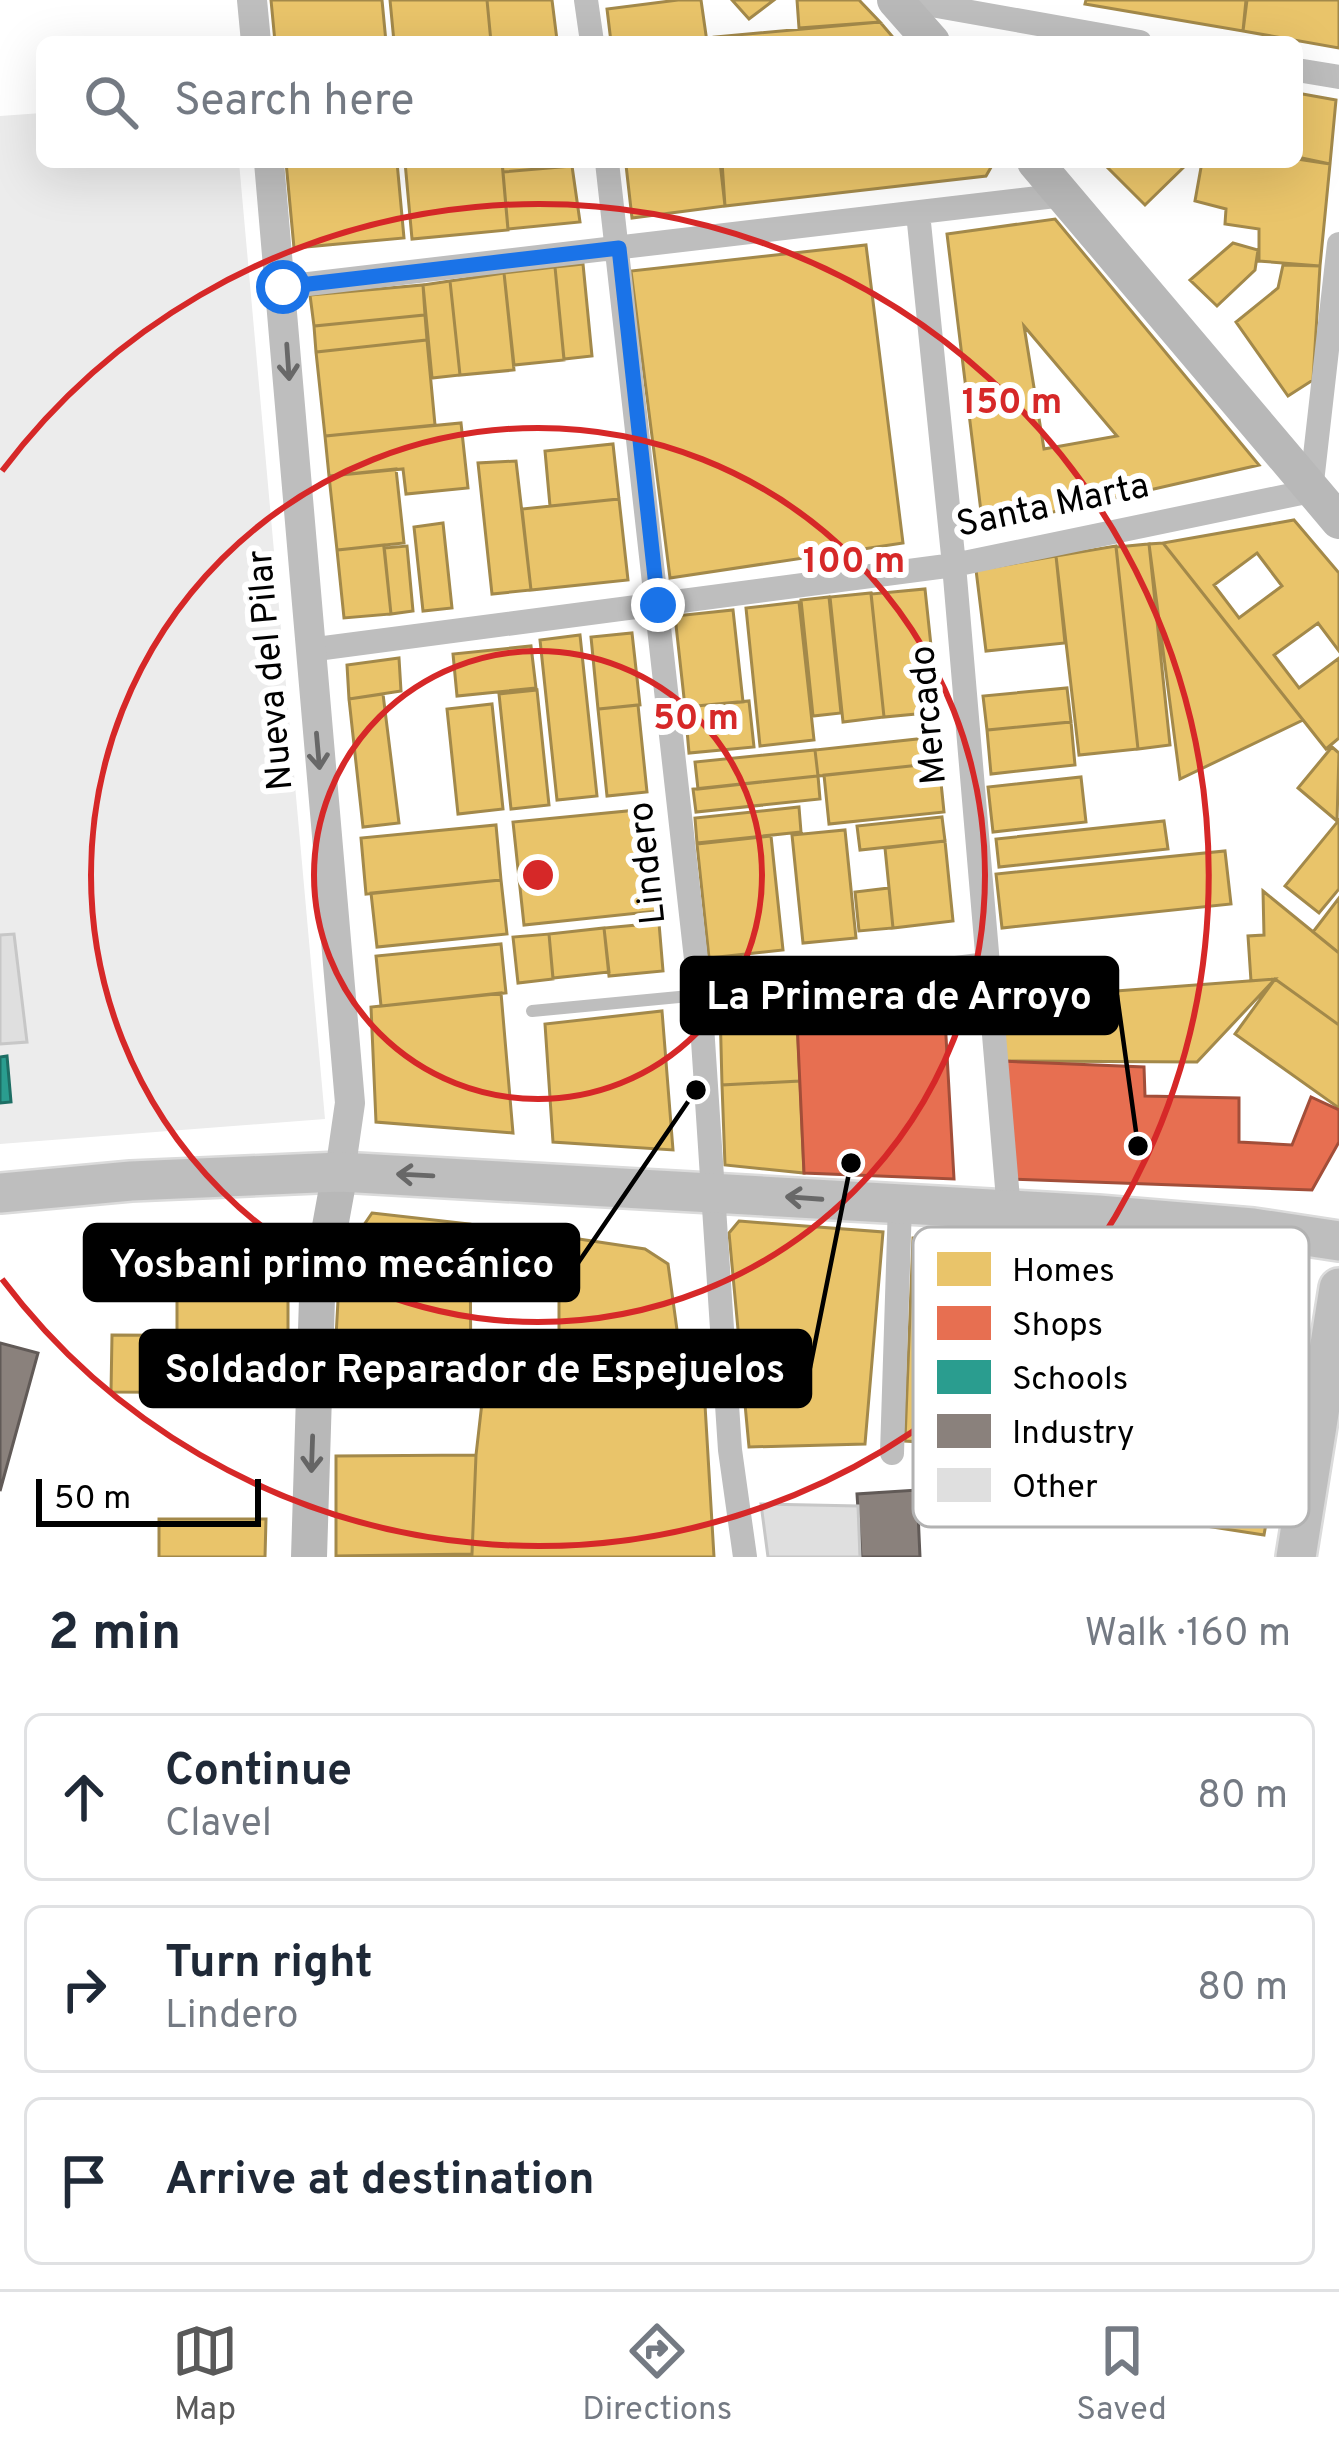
<!DOCTYPE html>
<html lang="en">
<head>
<meta charset="utf-8">
<style>
	:root { --surface:#fff; --page:#f6f6f7; --text:#1f2937; --muted:#747a83; --line:#e0e1e3; --accent:#595959 }
	body { margin:0; font-family:Overpass,sans-serif; background:var(--page); color:var(--text) }
	.scale { position:absolute; left:36px; bottom:30px; width:225px; box-sizing:border-box; padding-left:12px; border:6px solid #000; border-top:0; font-size:33px; line-height:42px; white-space:nowrap; color:#000; -webkit-text-stroke:9px #fff; paint-order:stroke }
	.stop { position:absolute; width:36px; height:36px; margin:-27px; border:9px solid #1a73e8; border-radius:50%; background:#fff }
	.stop.end { background:#1a73e8; border-color:#fff; box-shadow:0 3px 12px #0008 }
	.list { margin:0; padding:0; list-style:none }
	h2 { display:flex; justify-content:space-between; align-items:center; height:156px; margin:0; padding:0 48px; font-size:51px }
	h2 small { font-size:39px; font-weight:400; color:var(--muted) }
	.list li { display:grid; grid-template-columns:78px 1fr auto; gap:36px; align-items:center; box-sizing:border-box; height:168px; margin:0 24px 24px; padding:0 24px; border:3px solid var(--line); border-radius:18px }
	.list b { display:block; font-size:45px; white-space:nowrap }
	.list p { margin:0; font-size:39px; white-space:nowrap; color:var(--muted) }
	.list em { font-size:39px; font-style:normal; color:var(--muted) }
	.icon { flex:none; width:66px; height:66px; fill:none; stroke:currentColor; stroke-width:2; stroke-linecap:round; stroke-linejoin:round }
	.map { position:relative; flex:none; width:1339px; height:1557px; overflow:hidden }
	.search { position:absolute; background:var(--surface); box-shadow:0 12px 48px #0002; left:36px; right:36px; top:36px; height:132px; display:flex; align-items:center; gap:30px; box-sizing:border-box; padding:0 42px; border-radius:18px; color:var(--muted); font-size:45px }
	.sheet { height:732px; background:var(--surface) }
	nav { display:flex; justify-content:space-around; align-items:center; box-sizing:border-box; height:168px; border-top:3px solid var(--line); background:var(--surface); font-size:33px; color:var(--muted) }
	nav a { display:grid; justify-items:center; gap:6px }
	nav .on { color:var(--accent) }
	.map>svg:first-child { display:block }
	.green { fill:#ececec }
	.homes { fill:#e9c46a; stroke:#a3894a; stroke-width:3; fill-rule:evenodd }
	.shops { fill:#e76f51; stroke:#a24e39; stroke-width:3 }
	.schools { fill:#2a9d8f; stroke:#1d6e64; stroke-width:3 }
	.industry { fill:#8a817c; stroke:#615a57; stroke-width:3 }
	.building { fill:#dfdfdf; stroke:#c7c7c7; stroke-width:3 }
	.lines { fill:none; stroke-linecap:round; stroke-linejoin:round }
	.primary-casing { stroke:#dbdbdb; stroke-width:44 }
	.service { stroke:#bebebe; stroke-width:12 }
	.minor { stroke:#bebebe; stroke-width:24 }
	.tertiary { stroke:#bebebe; stroke-width:30 }
	.secondary { stroke:#b8b8b8; stroke-width:36 }
	.primary { stroke:#bebebe; stroke-width:39 }
	.oneway { stroke:#686868 }
	.oneway2 { stroke:#656565 }
	.route { stroke:#1a73e8; stroke-width:15 }
	.ring { fill:none; stroke:#d62828; stroke-width:6 }
	.labels { text-anchor:middle; dominant-baseline:central; stroke-width:12; stroke-linejoin:round; paint-order:stroke }
	.street-label { font-size:36px; fill:#000; stroke:#fff }
	.key { fill:#fff; stroke:#b2b2b2; stroke-width:3 }
	.key-label { font-size:33px; fill:#000 }
	.centre { fill:#d62828; stroke:#fff; stroke-width:6 }
	.ring-label { font-size:36px; text-anchor:middle; font-weight:bold; fill:#d62828; stroke:#fff; stroke-width:12; stroke-linejoin:round; paint-order:stroke }
	.leader { fill:none; stroke:#000; stroke-width:4.5 }
	.callout-dot { fill:#000; stroke:#fff; stroke-width:4.5 }
	.callout { fill:#000; stroke:#000; stroke-width:4.5 }
	.callout-label { font-size:39px; text-anchor:middle; font-weight:bold; fill:#fff }
</style>
</head>
<body>
<div class="map">
<svg width="1339" height="1557" viewBox="0 0 1339 1557">
	<rect width="100%" height="100%" fill="#fff"/>
	<path class="green" d="M42,113V162H239L325,1119L0,1144V116Z"/>
	<path class="homes" d="M271,0H382L386,42H275Z
		M390,0H487L491,42H394Z
		M487,0H552L557,40L491,42Z
		M678,0H701L707,42H611L607,9Z
		M732,0H774L749,19Z
		M797,0H859L880,22L799,28Z
		M1086,0H1246L1243,31L1085,4Z
		M1247,0H1339V48L1243,31Z
		M880,22L897,42H714V37Z
		M1297,93L1336,100L1330,164L1297,157Z
		M1297,159L1330,164L1320,266L1259,261V229L1225,224L1226,209L1195,201L1202,162Z
		M286,162H397L404,238L294,248Z
		M405,162H502L508,230L412,239Z
		M502,162H571L572,166L503,172Z
		M652,162H720L725,206L632,218L626,165Z
		M722,162H994L986,176L725,206Z
		M1108,162H1189L1145,205L1105,165Z
		M572,166L580,222L508,229L503,172Z
		M1055,219L1259,465L983,528L947,234ZM1024,326L1117,436L1044,449Z
		M1233,243L1258,250L1255,270L1217,306L1190,280Z
		M866,245L903,543L670,578L631,271Z
		M583,264L592,356L564,359L555,267Z
		M1283,265L1320,266L1313,380L1288,396L1236,322L1278,288Z
		M555,267L564,360L514,365L504,273Z
		M504,273L514,370L460,375L450,281Z
		M450,281L460,375L432,378L423,285Z
		M423,285L425,315L314,326L310,295Z
		M425,315L427,340L316,352L314,326Z
		M427,340L435,425L325,436L316,352Z
		M461,423L468,488L406,494L403,469L329,476L325,436Z
		M613,444L619,499L550,506L545,451Z
		M516,461L531,590L492,594L478,463Z
		M396,469L404,543L337,550L329,476Z
		M619,499L628,580L531,590L522,509Z
		M1294,520L1339,573V651L1318,623L1274,655L1299,688L1339,658V738L1326,749L1163,543ZM1257,553L1282,586L1239,618L1214,585Z
		M443,523L452,608L423,611L414,527Z
		M1163,543L1303,720L1180,779L1149,544Z
		M1149,544L1170,745L1138,749L1116,547Z
		M384,545L391,614L344,618L337,550Z
		M407,546L413,611L391,614L384,548Z
		M1116,546L1138,749L1079,755L1056,556Z
		M1056,556L1065,643L986,651L976,570Z
		M925,589L938,712L884,717L871,594Z
		M871,593L884,717L843,722L830,597Z
		M829,597L841,713L813,716L801,600Z
		M799,602L814,740L760,746L746,608Z
		M733,610L743,702L685,707L675,616Z
		M632,633L640,705L598,709L591,637Z
		M580,635L597,796L557,800L540,640Z
		M531,646L536,688L457,696L453,654Z
		M399,658L401,691L349,699L347,665Z
		M1067,688L1071,722L987,730L983,696Z
		M537,690L549,805L511,809L499,694Z
		M383,694L399,823L363,827L349,699Z
		M749,701L754,747L689,753L685,707Z
		M492,704L503,809L458,814L447,709Z
		M638,705L647,792L607,796L598,709Z
		M1071,722L1075,765L991,774L987,730Z
		M936,737L939,763L818,776L815,750Z
		M1332,747L1339,753L1337,821L1298,788Z
		M815,750L818,776L698,789L695,762Z
		M939,763L944,812L829,824L824,775Z
		M818,776L820,799L696,812L693,789Z
		M1081,777L1086,822L993,832L988,787Z
		M799,807L801,832L697,843L695,818Z
		M648,809L658,911L524,925L513,822Z
		M942,817L945,841L860,850L857,826Z
		M1339,820V889L1319,913L1285,886Z
		M1164,821L1168,849L999,867L996,839Z
		M496,825L501,880L366,894L361,838Z
		M845,830L856,938L803,943L792,835Z
		M771,836L783,950L709,958L697,844Z
		M945,841L953,921L893,928L885,848Z
		M1225,851L1231,904L1002,928L996,874Z
		M501,880L507,934L377,947L371,893Z
		M889,888L893,928L859,931L855,892Z
		M1263,891L1339,953V1025L1275,979L1251,981L1248,936L1264,935Z
		M1339,898V953L1313,932Z
		M659,923L663,971L609,976L604,928Z
		M604,928L609,972L553,978L549,934Z
		M549,934L553,979L518,983L513,937Z
		M501,944L506,993L381,1006L376,956Z
		M1275,979L1339,1025V1108L1235,1034Z
		M1275,979L1197,1062L1000,1061L996,1000Z
		M501,993L513,1133L376,1122L371,1007Z
		M796,999L800,1081L722,1085L720,1007Z
		M662,1011L673,1150L553,1142L545,1024Z
		M800,1081L804,1173L725,1165L722,1085Z
		M372,1213L470,1224L471,1393L333,1392L339,1282L349,1247Z
		M739,1221L883,1232L865,1444L749,1447L729,1233Z
		M559,1236L645,1249L668,1264L681,1359L559,1350Z
		M913,1238L1084,1250L1067,1451L905,1441Z
		M177,1290L288,1291V1335L177,1334Z
		M112,1335L282,1336V1393L111,1392Z
		M484,1385L704,1388L714,1557H336L472,1554L476,1455Z
		M476,1455L472,1554L336,1556V1456Z
		M1028,1458L1270,1501L1264,1535L1019,1497Z
		M159,1519H266L265,1557H159Z"/>
	<path class="shops" d="M943,983L954,1179L804,1173L796,999Z
		M1000,1061L1144,1067L1145,1096L1239,1098V1142L1292,1145L1311,1097L1339,1110V1142L1312,1190L1006,1179Z"/>
	<path class="schools" d="M7,1056L11,1102L0,1103V1057Z"/>
	<path class="industry" d="M0,1343L38,1353L0,1491Z
		M917,1490L920,1557H861L857,1494Z"/>
	<path class="building" d="M14,934L27,1042L0,1044V935Z
		M761,1504L858,1506L860,1557H768Z"/>
	<g class="lines">
		<defs>
			<path id="primary" d="M0,1193L131,1181L340,1172L1098,1215L1253,1228L1339,1241
				M1296,1557L1339,1288"/>
		</defs>
		<use href="#primary" class="primary-casing"/>
		<path class="service" d="M532,1011L700,995L986,958"/>
		<path class="minor" d="M586,0L592,42
			M903,0L1140,42
			M1297,70L1339,77
			M607,162L700,995L730,1450L745,1557
			M918,213L954,565L1009,1211
			M283,287L1064,195
			M309,650L954,565L1311,491L1339,244
			M1086,1451L1098,1215
			M892,1453L900,1204"/>
		<path class="tertiary" d="M252,0L256,42
			M269,162L350,1103L340,1172"/>
		<path class="secondary" d="M895,0L932,42
			M1035,162L1339,521
			M309,1557L317,1298L340,1172"/>
		<use href="#primary" class="primary"/>
	</g>
	<defs><path id="oneway-shaft" d="M-6 0H5M1.5-3L5.5 0L1.5 3" fill="none" stroke-width="1.6" stroke-linecap="round" stroke-linejoin="round" transform="scale(3)"/></defs>
	<g class="oneway">
		<use href="#oneway-shaft" transform="translate(288 362) rotate(86)"/>
		<use href="#oneway-shaft" transform="translate(318 751) rotate(85)"/>
		<use href="#oneway-shaft" transform="translate(415 1175) rotate(-177)"/>
		<use href="#oneway-shaft" transform="translate(804 1198) rotate(-176)"/>
	</g>
	<use class="oneway2" href="#oneway-shaft" transform="translate(312 1454) rotate(92)"/>
	<g class="lines">
		<path class="route" d="M283,287L619,248L658,605"/>
	</g>
	<g class="ring">
		<circle cx="538" cy="875" r="224"/>
		<circle cx="538" cy="875" r="447"/>
		<path d="M2 471A671 671 0 1 1 2 1279"/>
	</g>
	<g class="labels">
		<g class="street-label">
			<text transform="translate(1053 507) rotate(-12)">Santa Marta</text>
			<text transform="translate(272 670) rotate(-95)">Nueva del Pilar</text>
			<text transform="translate(930 715) rotate(-95)">Mercado</text>
			<text transform="translate(649 863) rotate(-96)">Lindero</text>
		</g>
	</g>
	<rect x="913" y="1227" width="396" height="300" rx="18" class="key"/>
	<rect x="937" y="1252" width="54" height="34" fill="#e9c46a"/>
	<rect x="937" y="1306" width="54" height="34" fill="#e76f51"/>
	<rect x="937" y="1360" width="54" height="34" fill="#2a9d8f"/>
	<rect x="937" y="1414" width="54" height="34" fill="#8a817c"/>
	<rect x="937" y="1468" width="54" height="34" fill="#dfdfdf"/>
	<g class="key-label">
		<text x="1012" y="1281">Homes</text>
		<text x="1012" y="1335">Shops</text>
		<text x="1012" y="1389">Schools</text>
		<text x="1012" y="1443">Industry</text>
		<text x="1012" y="1497">Other</text>
	</g>
	<circle cx="538" cy="875" r="18" class="centre"/>
	<g class="ring-label">
		<text x="1012" y="413">150 m</text>
		<text x="854" y="572">100 m</text>
		<text x="696" y="729">50 m</text>
	</g>
	<path class="leader" d="M1138 1146L1117 995M696 1090L578 1263M851 1163L810 1368"/>
	<g class="callout-dot">
		<circle cx="1138" cy="1146" r="12"/>
		<circle cx="696" cy="1090" r="12"/>
		<circle cx="851" cy="1163" r="12"/>
	</g>
	<g class="callout">
		<rect x="682" y="958" width="435" height="75" rx="12"/>
		<rect x="85" y="1225" width="493" height="75" rx="12"/>
		<rect x="141" y="1331" width="669" height="75" rx="12"/>
	</g>
	<g class="callout-label">
		<text x="899" y="1009">La Primera de Arroyo</text>
		<text x="332" y="1277">Yosbani primo mecánico</text>
		<text x="475" y="1382">Soldador Reparador de Espejuelos</text>
	</g>
</svg>
<div class="scale">50 m</div>
<div class="stop" style="left:283px;top:287px"></div>
<div class="stop end" style="left:658px;top:605px"></div>
<div class="search"><svg class="icon" aria-label="search" viewBox="0 0 24 24"><circle cx="10" cy="10" r="6"/><path d="M15 15l6 6"/></svg>Search here</div>
</div>
<section class="sheet">
<h2>2 min<small>Walk · 160 m</small></h2>
<ul class="list">
<li><svg class="icon" aria-label="ahead" viewBox="0 0 24 24"><path d="M12 20V5M6 11l6-6 6 6"/></svg><div><b>Continue</b><p>Clavel</p></div><em>80 m</em></li>
<li><svg class="icon" aria-label="right" viewBox="0 0 24 24"><path d="M7 20v-9h11M14 6l5 5-5 5"/></svg><div><b>Turn right</b><p>Lindero</p></div><em>80 m</em></li>
<li><svg class="icon" aria-label="arrive" viewBox="0 0 24 24"><path d="M6 21V4h12l-3 4 3 4H6"/></svg><div><b>Arrive at destination</b></div></li>
</ul>
</section>
<nav>
<a class="on"><svg class="icon" aria-label="map" viewBox="0 0 24 24"><path d="M3 6l6-2 6 2 6-2v14l-6 2-6-2-6 2zM9 4v14M15 6v14"/></svg>Map</a>
<a><svg class="icon" aria-label="directions" viewBox="0 0 24 24"><path d="M12 3l9 9-9 9-9-9zM9 14v-3h6M13 9l2 2-2 2"/></svg>Directions</a>
<a><svg class="icon" aria-label="saved" viewBox="0 0 24 24"><path d="M7 4h10v16l-5-4-5 4z"/></svg>Saved</a>
</nav>
</body>
</html>
